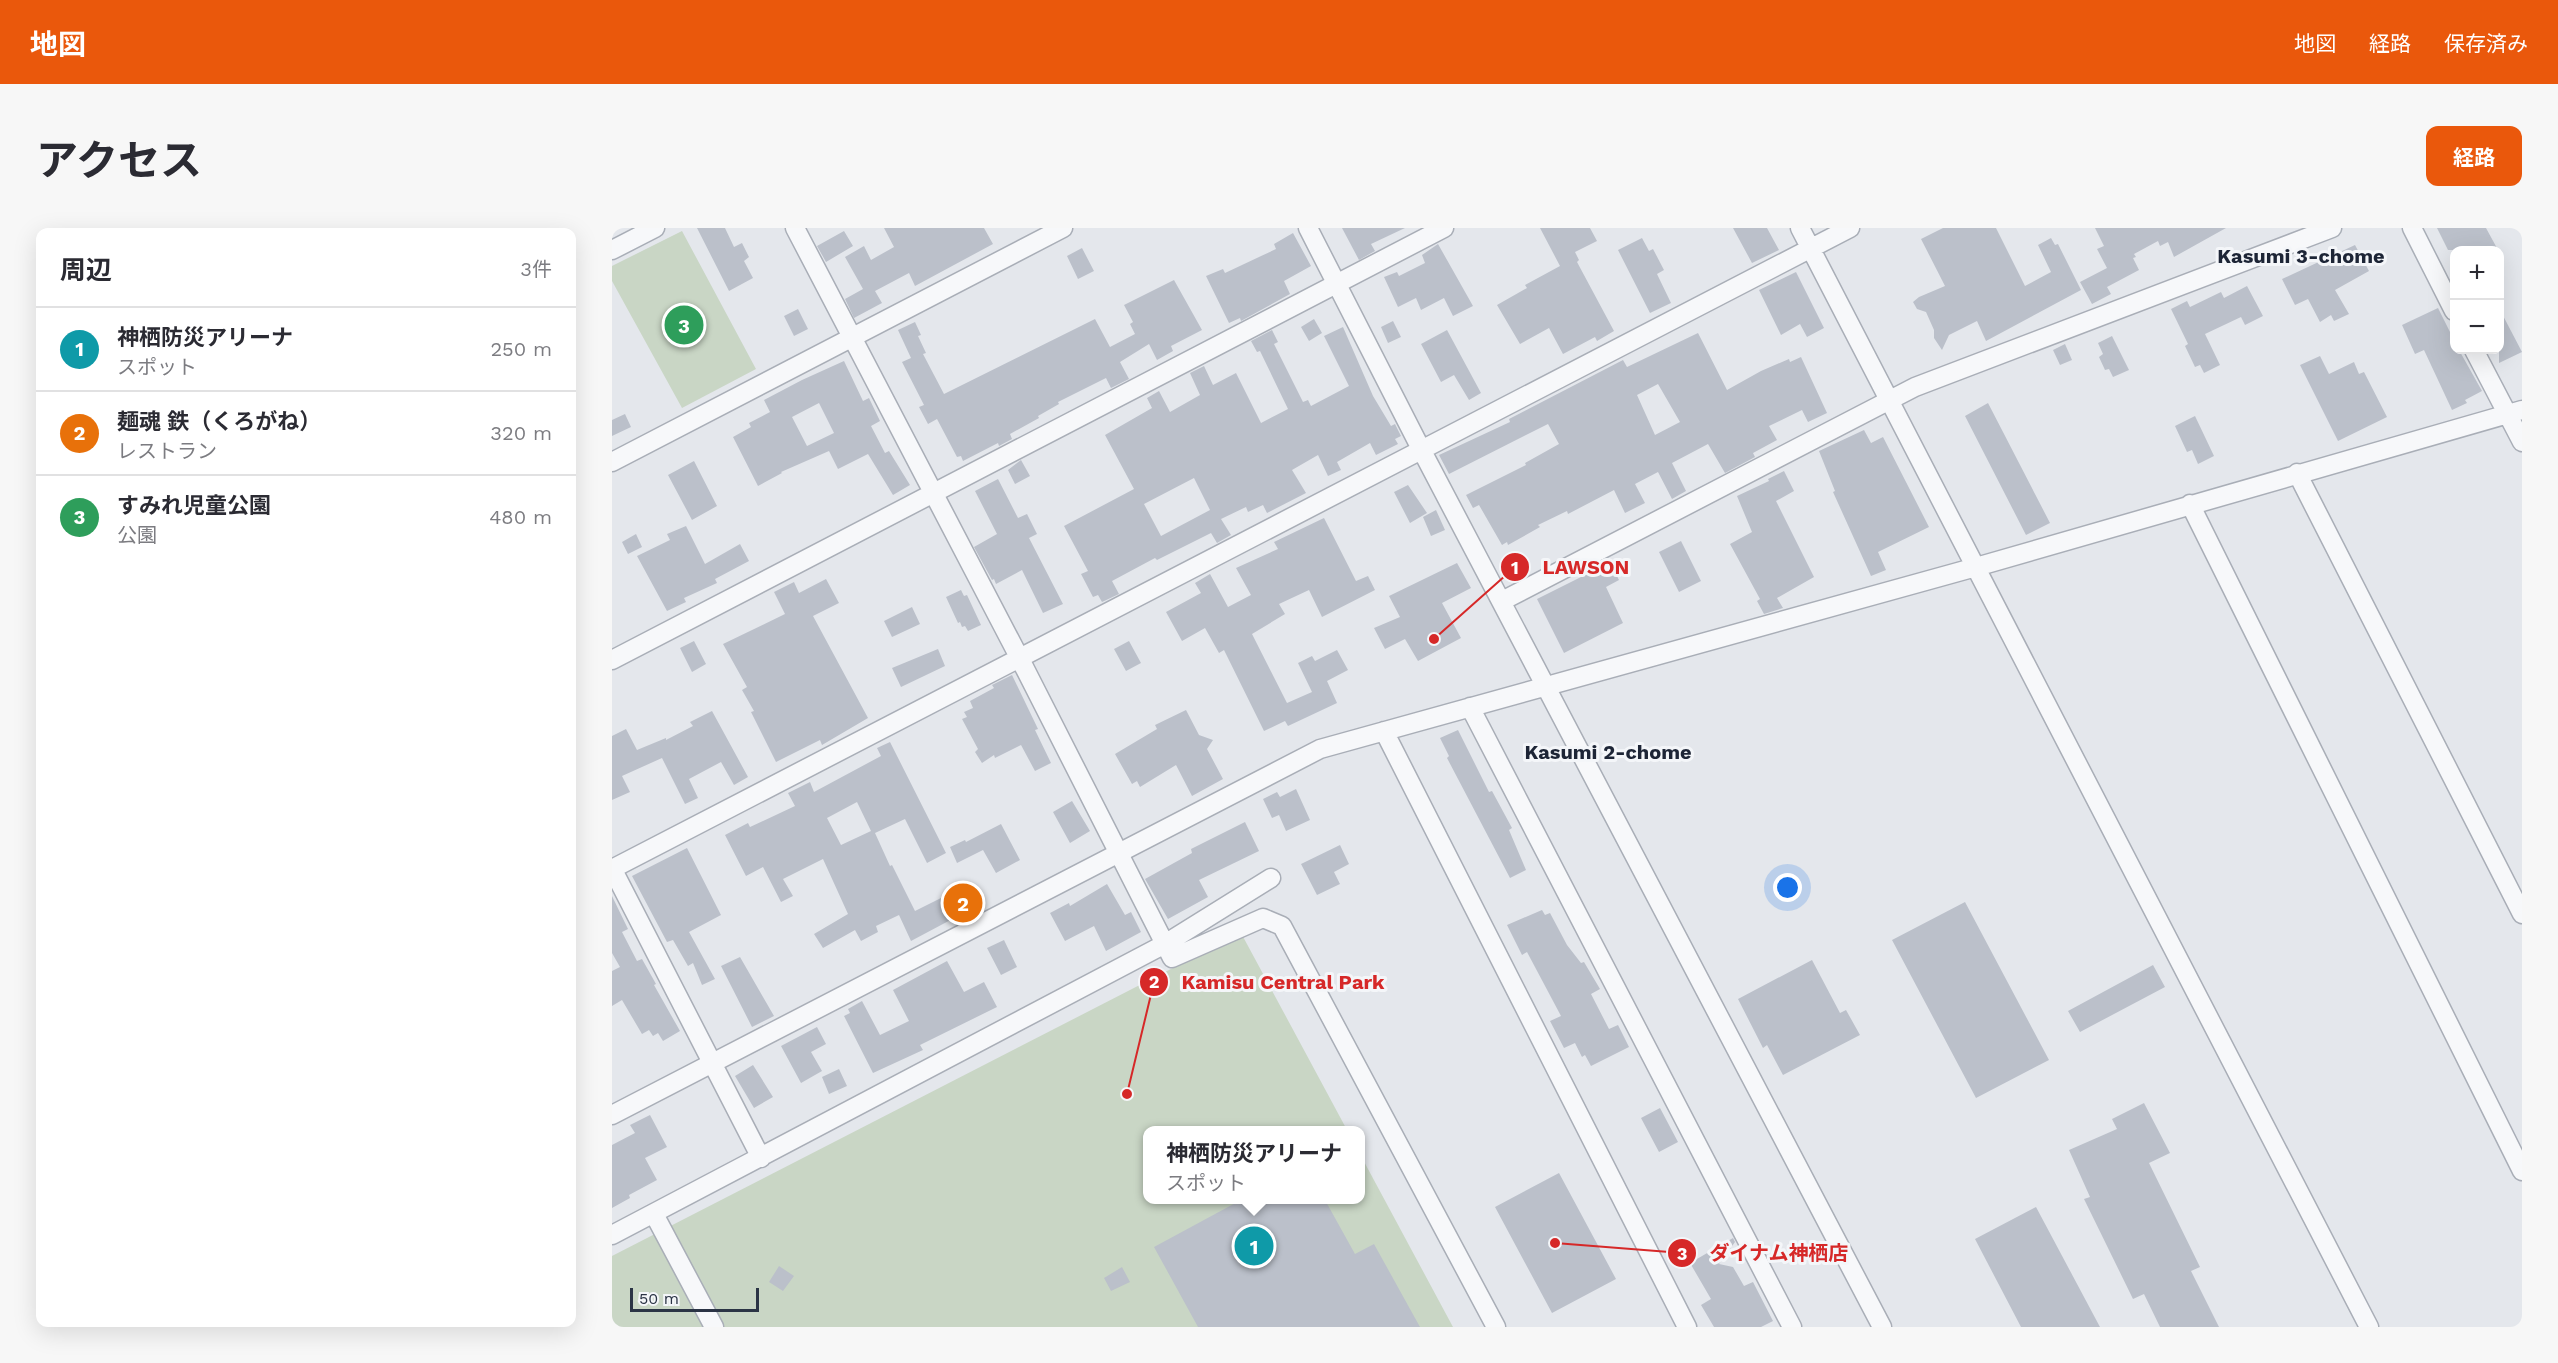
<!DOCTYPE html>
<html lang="ja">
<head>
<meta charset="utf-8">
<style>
	:root { --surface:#fff; --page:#f7f7f7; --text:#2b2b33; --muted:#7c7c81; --line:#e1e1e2; --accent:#ea580c }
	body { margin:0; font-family:"Work Sans","Noto Sans JP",sans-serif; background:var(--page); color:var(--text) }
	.controls { position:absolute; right:18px; top:18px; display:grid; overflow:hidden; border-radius:12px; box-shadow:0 6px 24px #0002 }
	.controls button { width:54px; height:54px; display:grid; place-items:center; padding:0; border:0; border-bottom:2px solid var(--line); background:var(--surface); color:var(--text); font:30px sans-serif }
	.scale { position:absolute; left:18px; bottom:15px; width:129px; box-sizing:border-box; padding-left:6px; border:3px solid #2b3445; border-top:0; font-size:16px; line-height:21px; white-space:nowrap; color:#2b3445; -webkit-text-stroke:4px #f4f6f9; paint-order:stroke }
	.you { position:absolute; left:1176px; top:660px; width:21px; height:21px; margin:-15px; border:4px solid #fff; border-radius:50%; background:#1a73e8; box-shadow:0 0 0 9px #1a73e833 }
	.badge { display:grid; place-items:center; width:39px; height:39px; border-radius:50%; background:var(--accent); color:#fff; font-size:20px; font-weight:700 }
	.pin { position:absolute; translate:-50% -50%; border:3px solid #fff; box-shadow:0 2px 6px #0006 }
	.popup { position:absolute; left:531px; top:898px; width:222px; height:78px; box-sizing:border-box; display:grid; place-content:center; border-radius:12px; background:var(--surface); filter:drop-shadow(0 2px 4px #0005); font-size:20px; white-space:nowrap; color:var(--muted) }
	.popup b { font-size:22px; color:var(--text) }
	.popup::after { content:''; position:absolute; left:50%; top:100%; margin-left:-12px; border:12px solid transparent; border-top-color:var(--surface) }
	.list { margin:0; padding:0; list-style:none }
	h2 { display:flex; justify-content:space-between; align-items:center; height:78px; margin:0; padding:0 24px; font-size:26px }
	h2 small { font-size:20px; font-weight:400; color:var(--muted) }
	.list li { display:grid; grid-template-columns:39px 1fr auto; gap:18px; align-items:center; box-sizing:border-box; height:84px; padding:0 24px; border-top:2px solid var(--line) }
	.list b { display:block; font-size:22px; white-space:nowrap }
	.list p { margin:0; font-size:20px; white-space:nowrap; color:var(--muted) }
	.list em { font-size:20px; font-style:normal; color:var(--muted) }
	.map { position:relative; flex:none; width:1910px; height:1099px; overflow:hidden; border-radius:12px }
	header { display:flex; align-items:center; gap:36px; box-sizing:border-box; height:84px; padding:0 30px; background:var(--accent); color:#fff }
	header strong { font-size:28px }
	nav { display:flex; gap:33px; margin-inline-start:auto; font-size:21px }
	.intro { display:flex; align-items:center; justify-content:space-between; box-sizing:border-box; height:144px; padding:0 36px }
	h1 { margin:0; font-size:42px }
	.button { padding:15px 27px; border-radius:12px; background:var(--accent); color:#fff; font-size:21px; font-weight:700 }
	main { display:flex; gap:36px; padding:0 36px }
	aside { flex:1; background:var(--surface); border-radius:12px; box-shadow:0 6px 24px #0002 }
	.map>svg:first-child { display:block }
	.green { fill:#c9d6c5 }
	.building { fill:#bbc0ca; fill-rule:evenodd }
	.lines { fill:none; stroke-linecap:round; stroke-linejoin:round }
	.minor-casing { stroke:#a9aeb7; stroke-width:21 }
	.minor { stroke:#f7f8fa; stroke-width:18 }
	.labels { text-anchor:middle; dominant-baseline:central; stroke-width:6; stroke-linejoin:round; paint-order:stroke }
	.neighbourhood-label { font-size:20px; font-weight:bold; fill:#1d2536; stroke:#f4f6f9 }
	.leader { fill:none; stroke:#d62828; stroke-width:2 }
	.callout-dot { fill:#d62828; stroke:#f4f6f9; stroke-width:2 }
	.mark-label { font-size:18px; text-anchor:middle; font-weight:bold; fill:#fff }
	.callout-label { font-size:20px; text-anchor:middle; font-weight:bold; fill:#d62828; stroke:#f4f6f9; stroke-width:6; stroke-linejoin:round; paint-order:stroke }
</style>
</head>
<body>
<header>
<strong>地図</strong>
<nav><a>地図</a><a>経路</a><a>保存済み</a></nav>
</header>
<div class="intro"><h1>アクセス</h1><a class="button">経路</a></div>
<main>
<aside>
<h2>周辺<small>3件</small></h2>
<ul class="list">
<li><span class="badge" style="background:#0f9aa8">1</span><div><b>神栖防災アリーナ</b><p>スポット</p></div><em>250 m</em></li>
<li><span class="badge" style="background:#e8710a">2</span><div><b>麺魂 鉄（くろがね）</b><p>レストラン</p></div><em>320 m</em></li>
<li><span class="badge" style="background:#2e9e5b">3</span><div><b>すみれ児童公園</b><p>公園</p></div><em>480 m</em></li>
</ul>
</aside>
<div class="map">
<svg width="1910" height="1099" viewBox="0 0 1910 1099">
	<rect width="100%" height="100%" fill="#e4e7ec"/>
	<path class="green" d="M70,3L144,141L70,180L0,53V38Z
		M629,705L735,902H536V972H748L749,928L841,1099H0V1028Z"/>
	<path class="building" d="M85,0H113L122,19L130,15L137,29L132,33L141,50L117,63Z
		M272,0H372L381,16L303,58L297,45L263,63L270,75L242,90L233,71L251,61L233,29L252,18L259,32L282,19Z
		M730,0H793L759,16L763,23L747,32Z
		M928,0H978L985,13L963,24L967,32L965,34L1002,103L985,113L983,109L951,126L937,100L908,116L885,77L915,60L913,57L948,38Z
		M1121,0H1155L1167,22L1140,35Z
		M1331,0H1384L1413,58L1439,44L1426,17L1439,10L1443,17L1446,16L1469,62L1374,113L1365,93L1337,107L1330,122L1322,110V102L1314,84L1305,81L1301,74L1307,69L1333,58L1309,11Z
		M1483,0H1614L1562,29L1556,14L1548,18L1546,13L1522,26L1524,29L1521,30L1527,42L1495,59L1499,66L1480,76L1468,54L1495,40L1485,21L1492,18Z
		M1825,0H1874L1886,22H1836Z
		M232,3L241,18L214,34L205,18Z
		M681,5L699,38L672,53L678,66L629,93L628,90L617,95L594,48L611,41L613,45L664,21L662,16Z
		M1030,10L1037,23L1041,21L1052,42L1045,46L1059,75L1038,85L1006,22Z
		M826,16L861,78L841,88L832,70L809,82L804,70L786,79L772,49L785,44L787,48L813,35L810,27Z
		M1743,17L1757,43L1723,62L1737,86L1722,93L1719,87L1708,94L1696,71L1683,77L1670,51Z
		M470,20L482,43L466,51L455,28Z
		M1184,44L1212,100L1195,109L1188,96L1169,107L1147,62Z
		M562,52L590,102L559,118L561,123L545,132L537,116L508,134L517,151L499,160L494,150L446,174L447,176L426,188L427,190L398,206L400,211L387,218L386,215L351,233L349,228L345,229L325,191L316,196L307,179L312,177L290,134L299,130L286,102L303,94L309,107L306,108L314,125L311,126L332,166L483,91L498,119L523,106L518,96L521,94L512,77Z
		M1635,58L1651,88L1633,97L1629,89L1593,106L1608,137L1592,145L1588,137L1583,139L1573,118L1576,116L1559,81L1575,73L1578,79L1609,64L1612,70Z
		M1826,80L1842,112V122H1847L1870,163L1853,172L1855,175L1840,182L1812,122L1803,126L1790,97Z
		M1887,80L1910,124L1887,135Z
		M186,81L196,101L182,108L172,88Z
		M702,91L710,105L697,113L689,99Z
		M781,93L789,109L776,115L769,99Z
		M731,99L761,168L779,198L783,196L789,208L783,211L786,216L764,227L758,215L725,234L729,242L716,248L706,227L680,242L694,265L655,285L651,277L636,284L634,279L609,291L619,307L605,315L599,305L545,332L543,330L500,353L507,366L490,374L486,367L481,369L469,346L476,343L452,298L522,261L493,207L540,180L535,170L547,163L558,184L588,167L578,145L592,138L601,157L624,145L649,195L676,181L648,123L645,124L639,113L660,102L666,114L662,116L691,174L696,172L699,178L737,158L712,108ZM582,250L598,282L549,308L532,276Z
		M835,102L869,165L857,172L842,147L829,154L809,116Z
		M1086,105L1115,162L1149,143L1177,131L1178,134L1189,129L1215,185L1196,194L1190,182L1157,198L1165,212L1141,225L1143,229L1113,245L1096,216L1060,235L1074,263L1060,271L1046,244L1023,256L1033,275L1013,285L1002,262L956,286L955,283L926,297L928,299L896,317L895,314L890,317L867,277L861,280L854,267L914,237L913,235L947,216L936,196L837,246L827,227L898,194L897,191L1011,132L1015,139ZM1046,156L1068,194L1043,207L1025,167Z
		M1500,108L1517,142L1501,149L1497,141L1493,142L1487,129L1491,126L1486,115Z
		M1453,116L1460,132L1448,137L1441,122Z
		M1708,128L1717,146L1742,134L1747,146L1752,144L1775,189L1726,213L1688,137Z
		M232,133L251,173L257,170L268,193L259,198L273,225L277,223L298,257L281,267L256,226L226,241L217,223L169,244L170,245L146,258L121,209L139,199L137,195L158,184L152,172L190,152ZM207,175L222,205L195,218L180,189Z
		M1376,175L1438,295L1414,307L1353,188Z
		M13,186L19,199L0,208V192Z
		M1583,188L1602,228L1586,236L1580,222L1575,224L1563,198Z
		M1252,202L1259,215L1271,209L1317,299L1266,324L1274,342L1259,348L1221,264L1223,263L1207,223Z
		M409,232L418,248L403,256L396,242Z
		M82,233L105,278L80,292L56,247Z
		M1172,243L1182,263L1164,273L1202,349L1165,370L1171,380L1152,386L1145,373L1148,371L1118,316L1140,304L1125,268L1157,253L1156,251Z
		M386,251L406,290L415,286L425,306L417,310L451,376L431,385L410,342L384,356L382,351L380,352L362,319L385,306L363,263Z
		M796,257L815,285L798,295L782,264Z
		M824,282L833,302L819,308L811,289Z
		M712,290L744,353L756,348L763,362L710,389L697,362L667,376L673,386L640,406L675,475L700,464L686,435L700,428L703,433L725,422L736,442L715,453L725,475L676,498L673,493L652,503L612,422L607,425L593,400L570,413L554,384L589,365L583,355L598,346L616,379L639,367L624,340L666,321L662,314Z
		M74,298L93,336L128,316L137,333L103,351L105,355L72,370L74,374L55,383L25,328L58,312L55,306Z
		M24,306L30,319L16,326L10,314Z
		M1069,313L1089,353L1067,364L1047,324Z
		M845,335L859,360L830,375L849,410L806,433L793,411L773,421L762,400L788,389L777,368Z
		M1000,338L1007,352L994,359L1011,395L952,425L925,371L985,341L987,345Z
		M214,351L227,375L201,388L256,490L210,517L208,512L164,534L139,484L142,483L130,462L135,459L111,416L173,386L162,364L182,354L187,365Z
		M349,362L352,368L355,367L369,397L356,403L353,398L350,399L348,394L346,395L334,369Z
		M300,379L308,396L280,409L272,393Z
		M82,413L94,436L80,444L68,420Z
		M517,413L529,435L514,443L502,421Z
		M326,421L333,438L289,459L280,440Z
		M400,447L426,501L423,502L439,535L423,543L409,517L383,530L382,527L370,535L363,524L366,521L350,491L355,489L352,484L361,480L358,473L382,460L380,457Z
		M574,482L587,507L601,512L595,521L611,551L580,568L564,537L528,559L525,553L520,556L503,526L545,501L543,497Z
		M100,483L136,549L122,557L109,534L77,551L86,570L73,576L50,530L10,548L18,564L0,572V508L14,501L25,522L54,510V512L81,498L78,494Z
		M846,502L877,564L880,563L900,600L897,602L914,642L898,650L835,530L837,528L828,510Z
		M278,514L334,625L315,635L293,591L263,605L278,638L280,637L303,683L351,659L361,680L299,713L287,687L264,698L266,704L249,713L243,702L211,720L202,706L236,686L211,631L171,651L181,668L169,674L151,639L134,648L113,607L136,595L138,599L183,578L176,565L198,554L202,564L269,528L265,520ZM245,574L259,603L229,617L215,590Z
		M684,561L698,592L674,603L667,587L660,590L651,571L665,564L668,569Z
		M460,573L478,603L458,615L441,584Z
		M633,594L647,623L587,652L596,669L556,691L533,651L580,625L579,621Z
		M389,596L408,632L384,645L371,622L345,635L338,619L353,612L354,614Z
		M728,617L737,636L722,644L728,656L705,667L689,636Z
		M75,620L109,687L77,704L103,751L90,757L81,735L76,738L61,712L55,714L20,648Z
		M495,656L513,687L519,684L529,704L494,723L482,698L453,713L438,685L457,675L458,678Z
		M0,668L16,701L10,704L25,733L30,731L44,756L42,757L68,803L51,813L46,805L41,808L37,802L30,806L10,772L0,778V743L8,739L0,725Z
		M1353,674L1437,832L1364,870L1280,712Z
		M930,682L933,687L938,685L955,717L969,735L972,734L988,761L979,766L997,801L1006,797L1017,819L979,838L973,827L970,829L963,815L952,820L938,793L949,788L915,724L910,727L895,697Z
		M392,712L405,739L389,747L375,720Z
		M128,729L162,788L140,799L109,738Z
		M1200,732L1228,785L1234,782L1248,807L1171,847L1155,817L1151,820L1126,771Z
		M335,733L352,764L372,754L385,779L308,817L311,822L261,845L232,788L238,785L236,781L250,773L268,807L297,793L281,762Z
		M1541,737L1553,759L1468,804L1456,783Z
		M205,799L214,816L199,824L210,843L189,855L169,818Z
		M141,837L161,869L142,880L123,848Z
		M227,841L235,858L217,866L210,849Z
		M1532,875L1558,925L1537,935L1588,1039L1579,1043L1607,1099H1548L1532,1066L1521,1071L1472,971L1478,969L1457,922L1505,901L1500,891Z
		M1048,880L1066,914L1047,924L1029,890Z
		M38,887L55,919L33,930L45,952L17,967L18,970L0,980V917L23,905L18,897Z
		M947,945L1004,1051L940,1085L883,979Z
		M629,972H713L743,1026L762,1016L808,1099H586L542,1019Z
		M1424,979L1488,1099H1409L1363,1011Z
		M1121,1010L1123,1014L1107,1036L1121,1039L1132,1058L1141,1054L1161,1093L1149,1099H1102L1089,1077L1099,1071L1078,1035Z
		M167,1038L182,1048L171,1063L157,1054Z
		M510,1039L518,1054L499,1063L492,1050Z"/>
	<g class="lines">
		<defs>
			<path id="minor" d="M183,0L407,429L560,730L651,690L670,698L884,1099
				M696,0L809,221L1270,1099
				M1188,0L1757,1099
				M1800,0L1842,83
				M0,22L43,0
				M1862,122L1910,214
				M0,234L451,0
				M1685,245L1910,686
				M1578,276L1910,943
				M890,373L1303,159L1720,0
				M0,432L832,0
				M858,479L1180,1099
				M772,503L1075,1099
				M0,640L149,930
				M0,641L1238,0
				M0,887L708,521L1364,339L1910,182
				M42,986L102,1099
				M0,1007L553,716L659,650"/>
		</defs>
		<use href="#minor" class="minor-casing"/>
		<use href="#minor" class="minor"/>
	</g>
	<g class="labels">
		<g class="neighbourhood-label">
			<text x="1689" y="28">Kasumi 3-chome</text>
			<text x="996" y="524">Kasumi 2-chome</text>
		</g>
	</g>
	<path class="leader" d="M822 411L903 339M515 866L542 754M943 1015L1070 1025"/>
	<g class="callout-dot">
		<circle cx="822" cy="411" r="6"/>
		<circle cx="515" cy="866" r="6"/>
		<circle cx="943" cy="1015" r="6"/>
		<circle cx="903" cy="339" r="15"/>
		<circle cx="542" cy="754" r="15"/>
		<circle cx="1070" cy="1025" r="15"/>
	</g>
	<g class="mark-label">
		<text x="903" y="346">1</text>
		<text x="542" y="760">2</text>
		<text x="1070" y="1032">3</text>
	</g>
	<g class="callout-label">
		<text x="974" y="346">LAWSON</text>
		<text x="671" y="761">Kamisu Central Park</text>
		<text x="1167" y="1032">ダイナム神栖店</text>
	</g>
</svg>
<div class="controls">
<button>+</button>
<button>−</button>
</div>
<div class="scale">50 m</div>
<div class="you"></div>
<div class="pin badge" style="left:642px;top:1018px;background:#0f9aa8">1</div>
<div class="popup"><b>神栖防災アリーナ</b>スポット</div>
<div class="pin badge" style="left:351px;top:675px;background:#e8710a">2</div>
<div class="pin badge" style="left:72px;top:97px;background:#2e9e5b">3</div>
</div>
</main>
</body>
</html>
